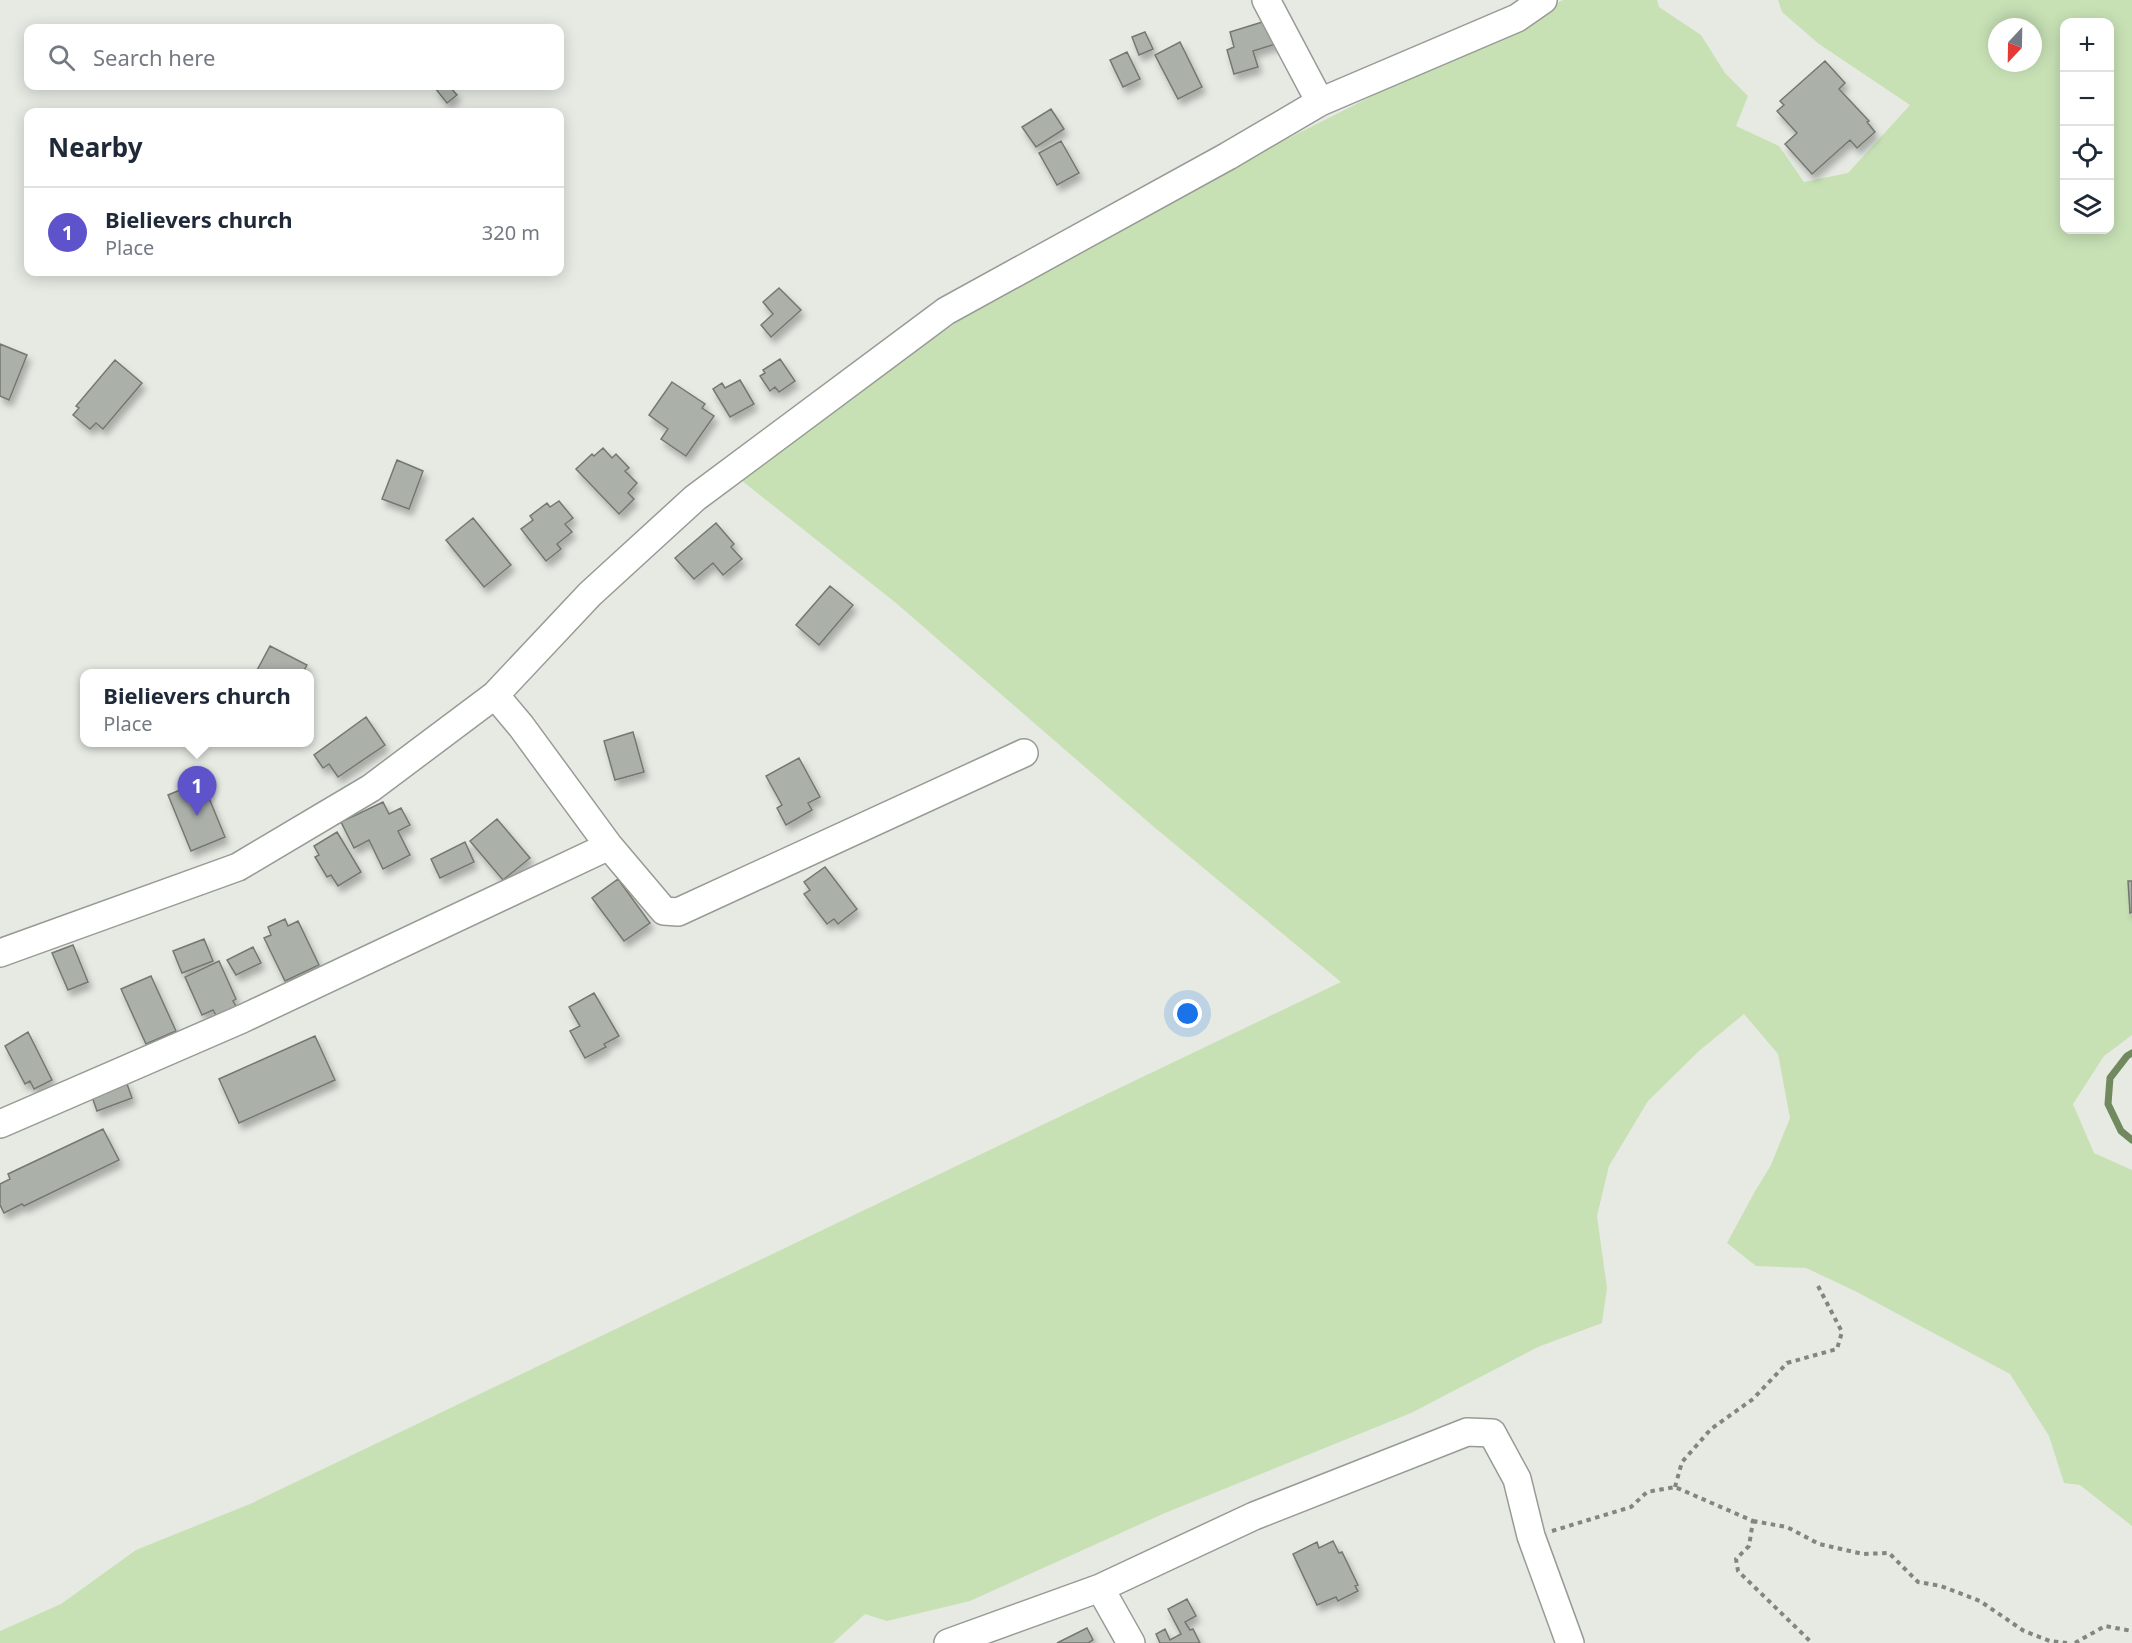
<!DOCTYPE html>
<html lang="en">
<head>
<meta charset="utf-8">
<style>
	:root { --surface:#fff; --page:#f6f6f7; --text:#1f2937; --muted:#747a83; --line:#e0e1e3; --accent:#5e53cb }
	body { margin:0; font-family:"Noto Sans",sans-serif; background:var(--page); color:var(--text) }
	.controls { position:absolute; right:18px; top:18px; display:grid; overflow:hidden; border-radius:12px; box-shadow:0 3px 15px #0003 }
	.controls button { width:54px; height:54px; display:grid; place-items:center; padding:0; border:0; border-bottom:2px solid var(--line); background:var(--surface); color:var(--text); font:30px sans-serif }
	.compass { position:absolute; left:1988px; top:18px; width:54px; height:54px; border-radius:50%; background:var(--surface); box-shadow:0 3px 15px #0003; rotate:202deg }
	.you { position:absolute; left:1188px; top:1014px; width:21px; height:21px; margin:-15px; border:4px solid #fff; border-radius:50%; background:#1a73e8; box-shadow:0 0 0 9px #1a73e833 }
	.badge { display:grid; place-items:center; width:39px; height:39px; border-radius:50%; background:var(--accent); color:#fff; font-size:20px; font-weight:700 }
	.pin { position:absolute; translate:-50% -50px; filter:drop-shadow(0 2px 3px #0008) }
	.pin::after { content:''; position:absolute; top:32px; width:21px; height:18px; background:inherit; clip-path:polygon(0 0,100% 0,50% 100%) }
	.popup { position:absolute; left:80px; top:669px; width:234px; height:78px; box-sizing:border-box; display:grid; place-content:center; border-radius:12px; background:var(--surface); filter:drop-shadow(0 2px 4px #0005); font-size:20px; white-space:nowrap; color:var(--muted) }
	.popup b { font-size:22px; color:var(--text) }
	.popup::after { content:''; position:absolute; left:50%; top:100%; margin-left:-12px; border:12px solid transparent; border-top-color:var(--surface) }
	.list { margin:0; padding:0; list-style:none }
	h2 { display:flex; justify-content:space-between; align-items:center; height:78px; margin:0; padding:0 24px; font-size:26px }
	h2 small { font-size:20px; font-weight:400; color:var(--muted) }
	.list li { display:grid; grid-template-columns:39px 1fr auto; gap:18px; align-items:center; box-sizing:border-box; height:90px; padding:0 24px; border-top:2px solid var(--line) }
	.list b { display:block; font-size:22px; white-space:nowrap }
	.list p { margin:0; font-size:20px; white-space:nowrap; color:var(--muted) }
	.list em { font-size:20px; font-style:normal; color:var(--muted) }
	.icon { flex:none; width:33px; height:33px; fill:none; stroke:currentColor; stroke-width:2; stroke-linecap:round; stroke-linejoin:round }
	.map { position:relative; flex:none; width:2132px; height:1643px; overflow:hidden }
	.search { position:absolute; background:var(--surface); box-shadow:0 3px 15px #0003; left:24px; top:24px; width:540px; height:66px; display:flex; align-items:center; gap:15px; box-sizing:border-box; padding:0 21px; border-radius:12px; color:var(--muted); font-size:22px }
	.panel { position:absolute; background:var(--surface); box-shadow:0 3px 15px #0003; left:24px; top:108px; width:540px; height:168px; border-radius:12px }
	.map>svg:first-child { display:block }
	.green { fill:#c7e1b5; fill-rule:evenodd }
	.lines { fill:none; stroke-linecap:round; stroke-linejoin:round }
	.stream { stroke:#71895f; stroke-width:7 }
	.building { fill:#abb0a9; stroke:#747871; stroke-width:1.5; filter:url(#shadow) }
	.minor-casing { stroke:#979b95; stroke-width:30 }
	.path { stroke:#828580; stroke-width:4; stroke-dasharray:4.5 4.5; stroke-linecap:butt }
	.minor { stroke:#fff; stroke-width:27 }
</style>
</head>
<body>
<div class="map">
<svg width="2132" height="1643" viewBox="0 0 2132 1643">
	<defs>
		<filter id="shadow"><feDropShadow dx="3.5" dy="6" stdDeviation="3" flood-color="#0004"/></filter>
	</defs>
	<rect width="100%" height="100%" fill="#e6eae3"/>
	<path class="green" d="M1563,0H1657L1659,7L1701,35L1725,73L1748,96L1736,126L1779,146L1804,182L1848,173L1910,105L1819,44L1782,12L1778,0H2132V1035L2104,1056L2073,1104L2094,1153L2132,1170V1526L2080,1485L2064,1483L2049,1436L2010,1374L1855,1291L1806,1268L1756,1266L1727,1243L1754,1193L1771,1165L1790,1118L1778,1054L1744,1014L1699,1051L1648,1101L1609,1166L1597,1216L1607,1288L1602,1323L1538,1347L1411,1413L1165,1513L970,1601L887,1621L865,1614L833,1643H0V1631L61,1604L136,1550L250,1504L1341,982L1154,827L896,603L741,480L849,398L1000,292L1261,152ZM2064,22H2110V230H2064ZM1997,27H2033V63H1997Z"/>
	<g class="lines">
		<path class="stream" d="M2132,1053L2127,1056L2110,1078L2108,1104L2121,1131L2132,1140"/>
	</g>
	<path class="building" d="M1272,19L1279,43L1253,51L1258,67L1234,74L1227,50L1234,47L1230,32Z
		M1145,32L1153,49L1139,55L1132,37Z
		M1180,42L1202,87L1178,99L1155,55Z
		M1127,52L1140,79L1123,87L1110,60Z
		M1825,61L1845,83L1839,89L1869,121L1867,122L1875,132L1857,148L1850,140L1812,174L1785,144L1797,133L1777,111L1784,105L1780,101Z
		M439,86H449L457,95L447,103L435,88Z
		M1051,109L1064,129L1036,147L1022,127Z
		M1061,141L1079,173L1057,185L1039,153Z
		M779,288L801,310L771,337L761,325L773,314L763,302Z
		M0,344L27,355L9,400L0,396Z
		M780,359L795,381L779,392L775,387L770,391L760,376L765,373L763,370Z
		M115,360L142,383L103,429L96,423L90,429L73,415L79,408L76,406Z
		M740,380L754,404L730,417L713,389L722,383L725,388Z
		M672,382L705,404L702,408L714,416L686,456L661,439L668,429L649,415Z
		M603,448L612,458L616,454L629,468L625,471L637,483L628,493L634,499L619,514L576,469L592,454L594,456Z
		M397,460L423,471L409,509L382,499Z
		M559,501L573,518L565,524L572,532L557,544L561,549L546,561L521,529L533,520L530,516L547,503L550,507Z
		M473,518L511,565L484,587L446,540Z
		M716,523L734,544L731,547L742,559L723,575L713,563L694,579L675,558Z
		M830,586L853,605L819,645L796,625Z
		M270,646L307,665L302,674H255Z
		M366,717L385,745L338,777L329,764L323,768L314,755Z
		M633,732L644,772L615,780L604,741Z
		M799,758L820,797L808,803L812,810L786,825L777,808L782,805L766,776Z
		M202,781L225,837L191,851L168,795Z
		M383,802L389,814L401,808L410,825L398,831L410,855L383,869L369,840L354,848L341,822Z
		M497,819L530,858L503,880L470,841Z
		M337,832L361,872L338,886L331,875L327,877L315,857L319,855L314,846Z
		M465,842L474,862L440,878L431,859Z
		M825,867L857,909L838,924L834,919L827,924L804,894L810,890L804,882Z
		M618,879L650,923L624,941L592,898Z
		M2128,881H2132V912L2130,913Z
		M285,919L288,926L298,921L319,965L285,981L264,938L271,935L268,927Z
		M204,939L213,961L182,973L173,951Z
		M73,945L88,982L68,990L52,953Z
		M253,947L261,963L236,975L227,960Z
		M219,961L236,999L233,1001L237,1008L217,1017L213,1010L202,1015L185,977Z
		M151,976L176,1031L146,1044L121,989Z
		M594,993L619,1036L604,1044L606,1047L585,1058L570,1031L580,1026L569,1007Z
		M28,1032L52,1080L34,1089L30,1081L25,1084L5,1046Z
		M315,1036L335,1080L239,1123L219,1079Z
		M126,1081L132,1098L97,1111L91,1094Z
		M103,1129L119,1160L24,1206L22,1204L4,1213L0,1205V1184L10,1179L8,1174Z
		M1333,1541L1339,1553L1342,1552L1358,1585L1355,1586L1358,1591L1338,1601L1336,1597L1317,1605L1293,1554L1317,1542L1319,1548Z
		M1187,1599L1196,1616L1185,1622L1190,1630L1193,1629L1200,1643H1160L1156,1634L1165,1629L1170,1640L1181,1634L1168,1609Z
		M1087,1628L1093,1640L1088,1643H1057Z"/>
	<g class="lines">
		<defs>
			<path id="minor" d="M1266,0L1320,102
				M609,846L664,911L678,912L1024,753
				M0,953L238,867L371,788L495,695L590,594L695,498L946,311L1228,156L1320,102L1517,18L1543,0
				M0,1124L242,1019L609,846L521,726L495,695
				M1100,1588L1131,1643
				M948,1643L1100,1588L1254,1516L1467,1432L1492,1433L1517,1479L1531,1536L1570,1643"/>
		</defs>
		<use href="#minor" class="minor-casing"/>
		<path class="path" d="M1675,1487L1682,1462L1711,1429L1753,1399L1787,1363L1837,1349L1842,1332L1817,1284
			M1753,1521L1787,1527L1819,1544L1863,1554L1889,1553L1918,1582L1941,1586L1980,1601L2024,1631L2050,1641L2067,1643
			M1552,1531L1631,1507L1647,1492L1675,1487L1753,1521L1749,1546L1736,1559L1738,1571L1812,1643
			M2075,1643L2105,1626L2132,1631"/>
		<use href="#minor" class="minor"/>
	</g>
</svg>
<div class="controls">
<button>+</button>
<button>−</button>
<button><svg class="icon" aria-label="locate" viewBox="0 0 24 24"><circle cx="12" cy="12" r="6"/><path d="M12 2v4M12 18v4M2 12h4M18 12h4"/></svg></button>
<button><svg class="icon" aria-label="layers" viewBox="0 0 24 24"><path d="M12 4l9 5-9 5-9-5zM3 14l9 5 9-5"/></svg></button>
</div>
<svg class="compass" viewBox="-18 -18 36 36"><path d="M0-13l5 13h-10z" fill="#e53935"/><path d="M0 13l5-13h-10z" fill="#747a83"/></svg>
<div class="you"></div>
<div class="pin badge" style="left:197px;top:816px">1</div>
<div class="popup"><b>Bielievers church</b>Place</div>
<div class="search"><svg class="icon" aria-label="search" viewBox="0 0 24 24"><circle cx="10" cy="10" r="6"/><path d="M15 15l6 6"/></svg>Search here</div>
<section class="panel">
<h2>Nearby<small></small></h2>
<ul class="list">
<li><span class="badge">1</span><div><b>Bielievers church</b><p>Place</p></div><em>320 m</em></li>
</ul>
</section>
</div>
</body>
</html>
